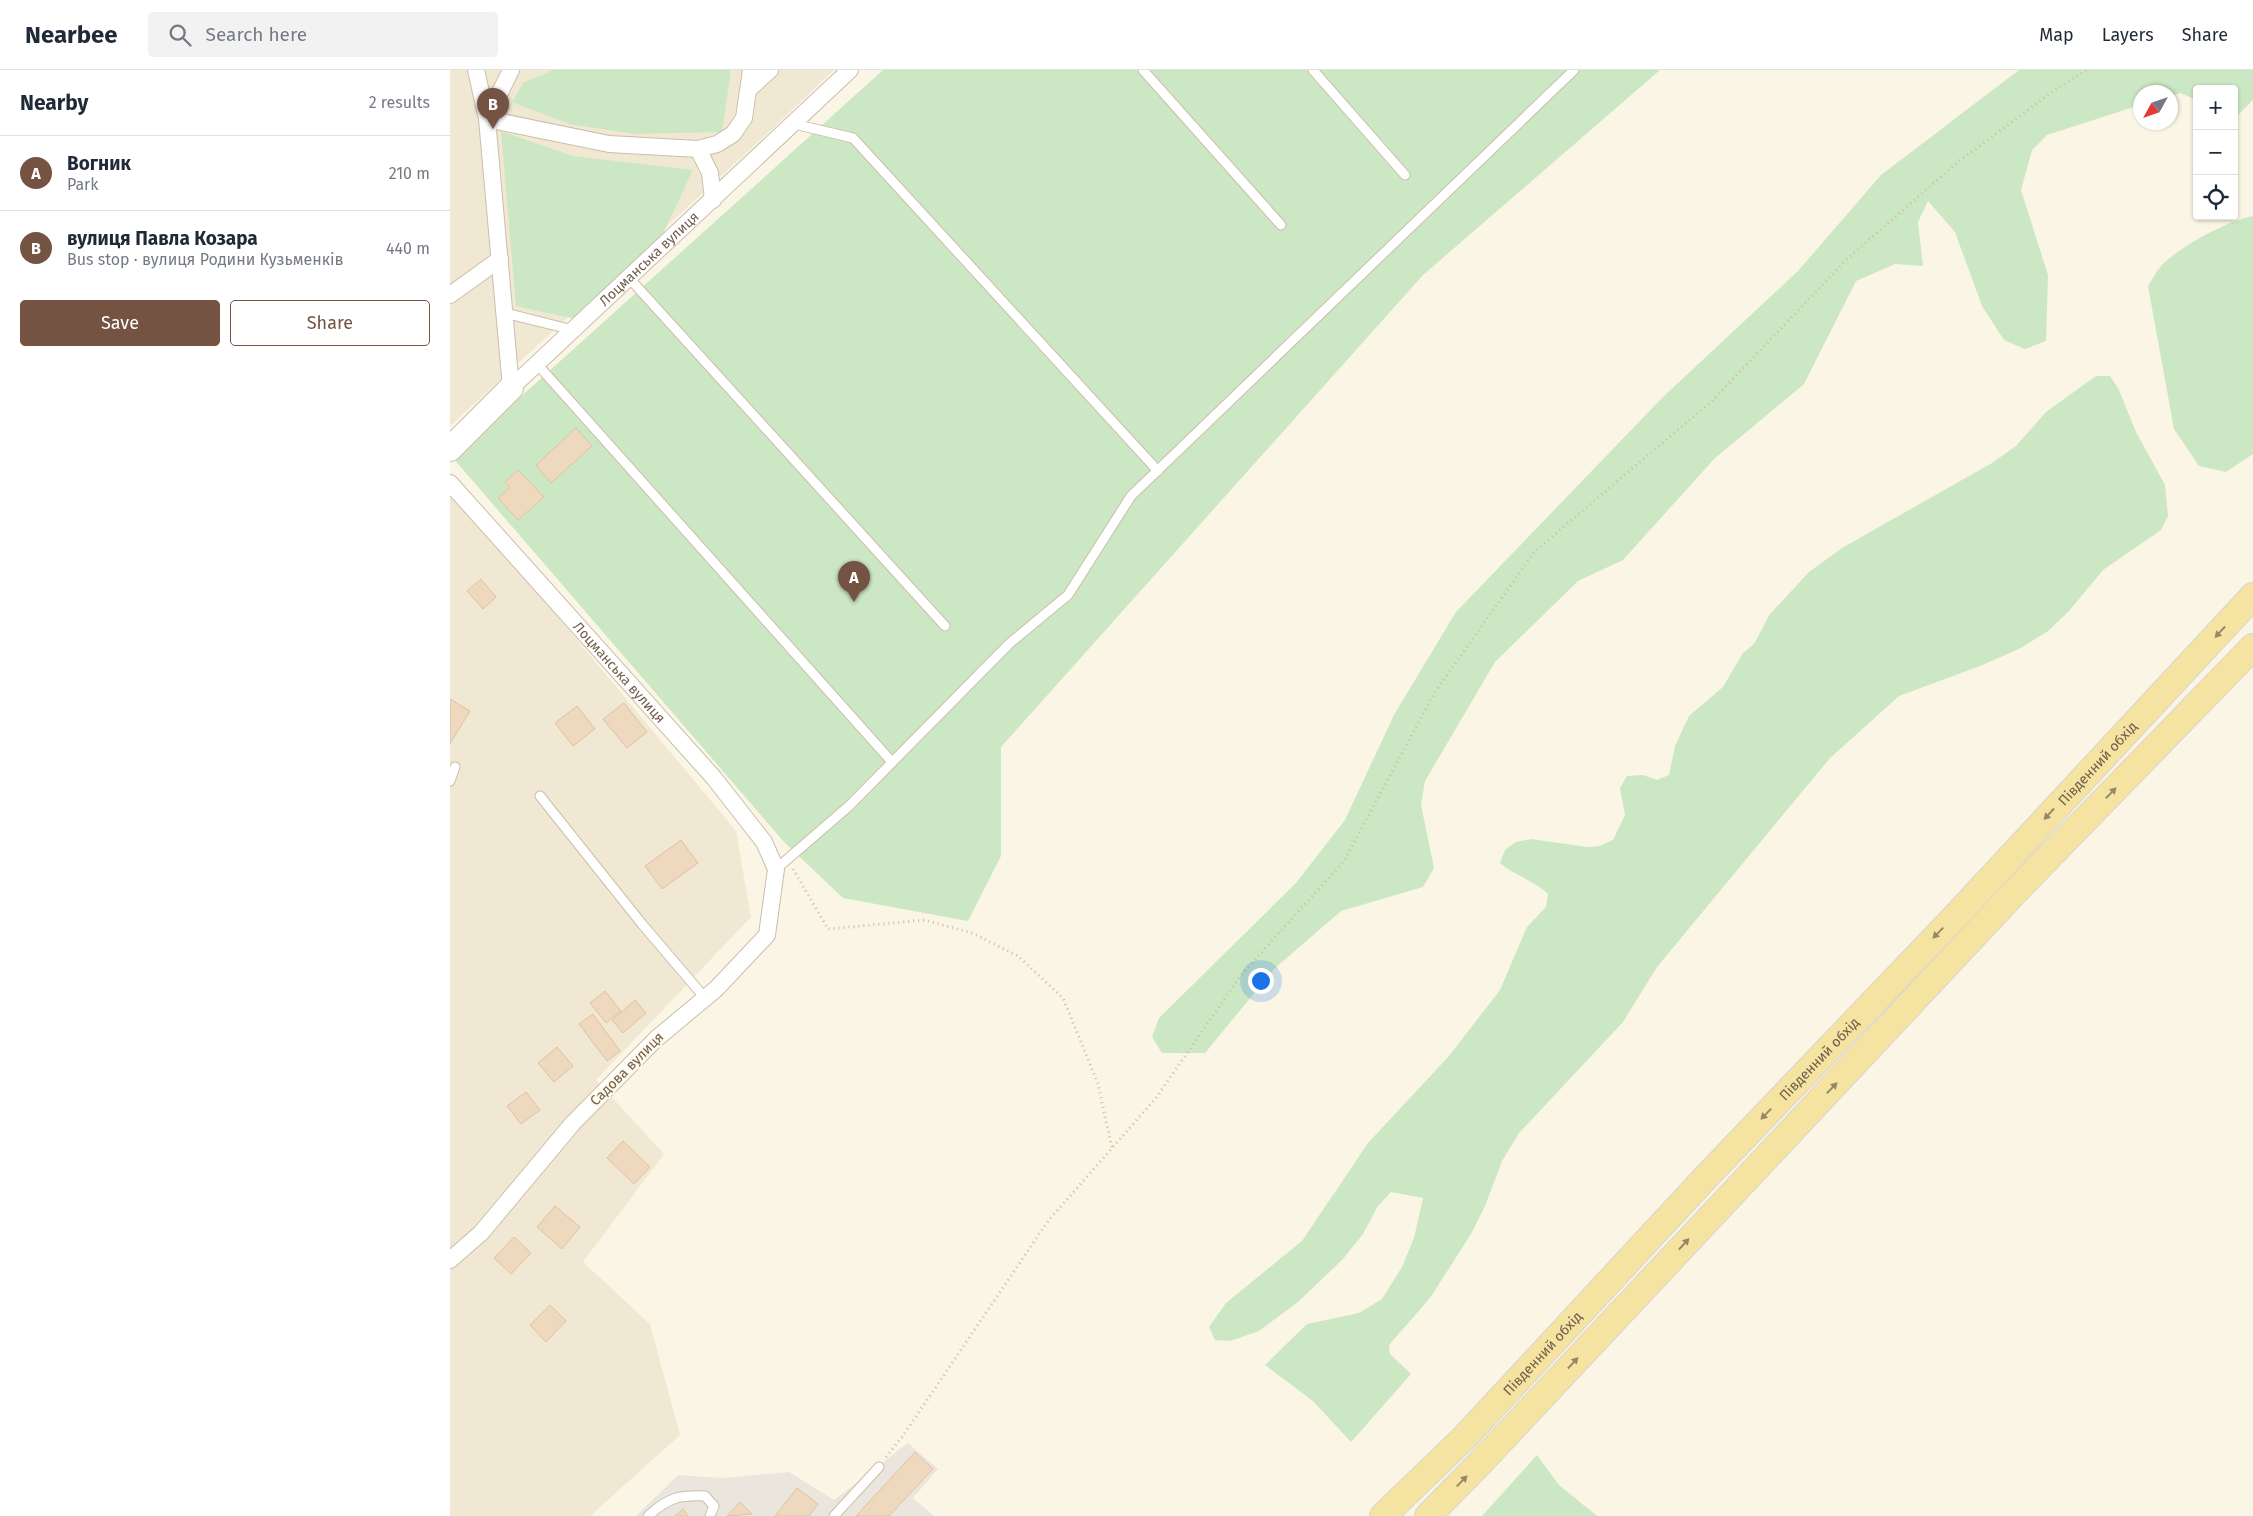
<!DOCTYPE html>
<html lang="en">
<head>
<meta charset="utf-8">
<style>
	:root { --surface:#fff; --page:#f2f2f3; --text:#1f2937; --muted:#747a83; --line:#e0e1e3; --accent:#745343 }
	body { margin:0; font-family:"Fira Sans",sans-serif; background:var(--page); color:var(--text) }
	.controls { position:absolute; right:15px; top:15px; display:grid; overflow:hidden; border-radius:5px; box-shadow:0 1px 4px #0004 }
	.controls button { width:45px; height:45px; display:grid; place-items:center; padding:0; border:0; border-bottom:1px solid var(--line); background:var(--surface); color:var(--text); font:25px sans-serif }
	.compass { position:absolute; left:1683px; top:15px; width:45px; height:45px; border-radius:50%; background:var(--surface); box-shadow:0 1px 4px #0004; rotate:230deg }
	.you { position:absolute; left:810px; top:910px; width:18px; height:18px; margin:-12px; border:4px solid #fff; border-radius:50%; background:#1a73e8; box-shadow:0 0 0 8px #1a73e833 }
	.badge { display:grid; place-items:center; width:32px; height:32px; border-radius:50%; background:var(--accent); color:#fff; font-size:16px; font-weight:700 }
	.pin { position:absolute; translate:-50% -41px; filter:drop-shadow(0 1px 2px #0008) }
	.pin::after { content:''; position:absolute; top:26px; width:18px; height:15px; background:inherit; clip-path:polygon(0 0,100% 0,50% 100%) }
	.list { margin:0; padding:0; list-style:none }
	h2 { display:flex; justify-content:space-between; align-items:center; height:65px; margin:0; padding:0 20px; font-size:21px }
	h2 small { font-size:16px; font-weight:400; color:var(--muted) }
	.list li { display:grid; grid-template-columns:32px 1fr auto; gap:15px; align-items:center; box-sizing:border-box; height:75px; padding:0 20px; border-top:1px solid var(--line) }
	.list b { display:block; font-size:19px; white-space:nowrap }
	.list p { margin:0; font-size:16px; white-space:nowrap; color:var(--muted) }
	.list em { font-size:16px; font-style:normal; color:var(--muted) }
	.actions { display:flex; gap:10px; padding:15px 20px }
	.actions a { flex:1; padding:11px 0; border:1px solid var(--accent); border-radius:5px; text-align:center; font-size:18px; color:var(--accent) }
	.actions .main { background:var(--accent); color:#fff }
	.icon { flex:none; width:28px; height:28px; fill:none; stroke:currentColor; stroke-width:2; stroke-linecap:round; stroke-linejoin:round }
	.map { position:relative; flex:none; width:1803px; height:1446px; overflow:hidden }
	header { display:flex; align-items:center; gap:30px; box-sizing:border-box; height:70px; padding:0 25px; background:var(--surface); border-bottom:1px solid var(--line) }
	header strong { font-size:24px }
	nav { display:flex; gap:28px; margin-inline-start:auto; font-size:18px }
	.search { width:350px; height:45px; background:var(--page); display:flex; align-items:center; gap:12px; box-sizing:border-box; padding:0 18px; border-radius:5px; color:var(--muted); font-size:19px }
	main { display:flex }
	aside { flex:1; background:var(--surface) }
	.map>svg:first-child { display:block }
	.residential { fill:#f1e8d3 }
	.industrial { fill:#eae6de }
	.green { fill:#cce7c4 }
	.building { fill:#eed9be; stroke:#dfc2a0 }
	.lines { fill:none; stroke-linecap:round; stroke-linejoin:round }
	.lane-casing { stroke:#cbbeac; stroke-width:11 }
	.street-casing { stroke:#cbbeac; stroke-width:18 }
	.secondary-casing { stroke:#cebfaa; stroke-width:26 }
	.primary-casing { stroke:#dad5d0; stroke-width:28 }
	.path { stroke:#d2bca1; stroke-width:3; stroke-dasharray:1 4; stroke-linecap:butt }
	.lane { stroke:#fff; stroke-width:9 }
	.street { stroke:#fff; stroke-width:16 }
	.secondary { stroke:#fff; stroke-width:24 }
	.primary { stroke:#f4e3a1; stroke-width:26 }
	.oneway { fill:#988766 }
	.labels { text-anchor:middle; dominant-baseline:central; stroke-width:4; stroke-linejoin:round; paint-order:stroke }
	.street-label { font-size:14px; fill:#715f4c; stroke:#fef9ea }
</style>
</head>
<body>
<header>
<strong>Nearbee</strong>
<div class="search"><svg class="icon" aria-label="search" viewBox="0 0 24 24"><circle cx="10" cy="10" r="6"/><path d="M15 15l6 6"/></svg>Search here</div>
<nav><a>Map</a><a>Layers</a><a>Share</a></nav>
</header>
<main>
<aside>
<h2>Nearby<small>2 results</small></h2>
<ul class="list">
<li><span class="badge">A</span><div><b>Вогник</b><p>Park</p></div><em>210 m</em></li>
<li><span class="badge">B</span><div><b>вулиця Павла Козара</b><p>Bus stop · вулиця Родини Кузьменків</p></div><em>440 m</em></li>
</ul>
<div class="actions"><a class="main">Save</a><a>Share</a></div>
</aside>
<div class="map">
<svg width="1803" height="1446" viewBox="0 0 1803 1446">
	<rect width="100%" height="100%" fill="#faf5e4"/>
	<path class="residential" d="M0,0H384L321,60L0,356Z
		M0,417L286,761L301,847L146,1010L214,1084L133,1192L200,1254L230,1365L140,1446H0Z"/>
	<path class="industrial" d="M458,1373L488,1399L463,1428L484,1446H186L228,1405L272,1408L339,1402L384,1430Z"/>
	<path class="green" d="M103,0H281L272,62L184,64L119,54L62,32L73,13Z
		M433,0H1210L973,205L551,677V786L518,851L393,828L334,772L3,388Z
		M1569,0H1803V30L1787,46L1784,45V19H1747V30L1730,23L1721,26L1720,22H1690V35L1597,65L1582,80L1571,120L1598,205L1596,271L1575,279L1554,270L1532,236L1505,162L1478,131L1468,152L1473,196L1445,194L1406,211L1354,314L1264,389L1173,490L1128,511L1045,592L975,711L971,735L984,798L973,817L891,841L824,899L755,983H712L702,967L709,948L846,813L895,750L944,645L1006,542L1213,327L1348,201L1431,105Z
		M51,61L123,86L243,100L210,170L125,249L66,236Z
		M1803,146V384L1776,402L1749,396L1724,359L1698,216C1703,209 1707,199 1714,193C1733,175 1777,151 1803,146Z
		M1646,306H1660L1668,318L1686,362L1715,415L1718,446L1711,460L1653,500L1619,541L1598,561L1571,578L1530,596L1449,626L1380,688L1207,897L1173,952L1069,1063L1052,1091L1035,1136L1021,1164L980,1228L939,1275L940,1284L961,1304L901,1372L863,1331L815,1295L857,1254L909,1243L932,1229L952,1197L964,1168L973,1128L941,1122L928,1136L913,1164L893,1189L849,1231L809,1261L780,1271L765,1270L759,1257L776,1233L852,1171L918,1073L999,986L1050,920L1077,857L1096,837L1098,824C1084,810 1065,806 1050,793L1055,780L1066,772L1081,769L1137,777L1150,776L1163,770L1175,745L1170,718L1177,706L1193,705L1207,710L1219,705L1225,676L1239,646L1273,617L1293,583L1304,574L1320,544L1359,502L1392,478L1542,393L1566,376L1596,342Z
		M1087,1385L1109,1415L1147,1446H1032Z"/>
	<path class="building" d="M126,358L142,376L101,413L86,395Z
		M68,400L94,427L68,450L48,428L60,417L55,412Z
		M31,509L46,527L33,539L17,521Z
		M0,629L20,641L0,674Z
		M174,633L197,662L177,678L153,649Z
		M127,636L145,659L123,676L105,653Z
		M231,770L248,793L212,819L195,796Z
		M155,921L171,941L156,953L140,933Z
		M185,930L196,943L173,963L162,950Z
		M143,944L170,981L157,991L129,954Z
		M107,977L123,996L104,1012L88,993Z
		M76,1022L90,1040L71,1054L57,1036Z
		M173,1071L200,1097L184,1114L157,1088Z
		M105,1136L130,1157L112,1179L87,1157Z
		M64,1167L81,1183L61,1204L44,1188Z
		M100,1235L116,1251L96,1272L80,1255Z
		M465,1382L483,1399L439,1446H406Z
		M347,1418L368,1434L359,1446H325Z
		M290,1432L302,1444L277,1446Z
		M233,1439L238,1446H225Z"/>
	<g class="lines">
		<defs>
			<path id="lane" d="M693,0L831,155
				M863,0L955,105
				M344,54L403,68L708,401
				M180,209L495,556
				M55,243L123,260
				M87,294L442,692
				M0,711L5,697
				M90,726L192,854L255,928
				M326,799L399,736L560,573L618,525L681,426L1124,0
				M198,1446C218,1428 228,1425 255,1426L264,1436L260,1446
				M384,1446L429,1397"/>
			<g id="street">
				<path d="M26,0L37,49L61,318"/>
				<path d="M300,18L320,0"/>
				<path d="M37,49L159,74L248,79L267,74L283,64L294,48L301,0"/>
				<path d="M37,49L61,0"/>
				<path d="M248,79L260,103L263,130"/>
				<path d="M0,225L50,189"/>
				<path id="s1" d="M61,318L400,0"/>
				<path id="s2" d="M0,413L264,708L314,772L326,799L317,865L266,919L206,969L123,1053L31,1163L0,1190"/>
			</g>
			<path id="secondary" d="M0,379L61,318"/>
			<g id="primary">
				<path id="s3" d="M933,1446L1014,1368L1257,1106L1503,849L1803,526"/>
				<path d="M978,1446L1031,1392L1566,821L1803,577"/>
			</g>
		</defs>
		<use href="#lane" class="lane-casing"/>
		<use href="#street" class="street-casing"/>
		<use href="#secondary" class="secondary-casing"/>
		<use href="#primary" class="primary-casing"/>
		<path class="path" d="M343,799L378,859L475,850L522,863L568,886L613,928L648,1014L662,1078
			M436,1387L452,1367L598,1151L706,1028L791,905L894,791L985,622L1085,481L1262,331L1397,189L1509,91L1605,20L1637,0"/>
		<use href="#lane" class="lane"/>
		<use href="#street" class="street"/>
		<use href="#secondary" class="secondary"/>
		<use href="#primary" class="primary"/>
	</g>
	<defs><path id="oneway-solid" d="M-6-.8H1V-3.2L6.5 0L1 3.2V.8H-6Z" transform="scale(1.25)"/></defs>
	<g class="oneway">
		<use href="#oneway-solid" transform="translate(1770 562) rotate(133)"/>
		<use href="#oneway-solid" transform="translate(1661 723) rotate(-46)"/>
		<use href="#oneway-solid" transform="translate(1599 744) rotate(133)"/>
		<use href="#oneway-solid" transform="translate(1488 863) rotate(134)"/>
		<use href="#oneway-solid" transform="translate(1382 1018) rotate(-46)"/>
		<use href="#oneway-solid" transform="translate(1316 1044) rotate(134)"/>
		<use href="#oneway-solid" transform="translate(1234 1174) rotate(-47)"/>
		<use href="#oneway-solid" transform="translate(1123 1293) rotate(-47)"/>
		<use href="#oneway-solid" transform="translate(1012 1411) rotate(-46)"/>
	</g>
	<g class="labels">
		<g class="street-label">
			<text stroke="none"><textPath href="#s1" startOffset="189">Лоцманська вулиця</textPath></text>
			<text stroke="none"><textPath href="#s2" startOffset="254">Лоцманська вулиця</textPath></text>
			<text stroke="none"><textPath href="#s3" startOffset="1038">Південний обхід</textPath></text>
			<text stroke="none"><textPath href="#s3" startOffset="632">Південний обхід</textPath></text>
			<text transform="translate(177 999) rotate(-45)">Садова вулиця</text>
			<text stroke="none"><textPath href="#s3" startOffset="228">Південний обхід</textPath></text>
		</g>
	</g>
</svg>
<div class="controls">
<button>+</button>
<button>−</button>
<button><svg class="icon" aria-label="locate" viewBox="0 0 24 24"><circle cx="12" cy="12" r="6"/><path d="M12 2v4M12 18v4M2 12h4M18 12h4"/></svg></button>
</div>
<svg class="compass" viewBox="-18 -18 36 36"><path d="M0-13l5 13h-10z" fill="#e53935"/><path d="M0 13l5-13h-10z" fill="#747a83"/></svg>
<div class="you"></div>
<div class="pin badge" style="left:404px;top:532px">A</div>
<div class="pin badge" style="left:43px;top:59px">B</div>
</div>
</main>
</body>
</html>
